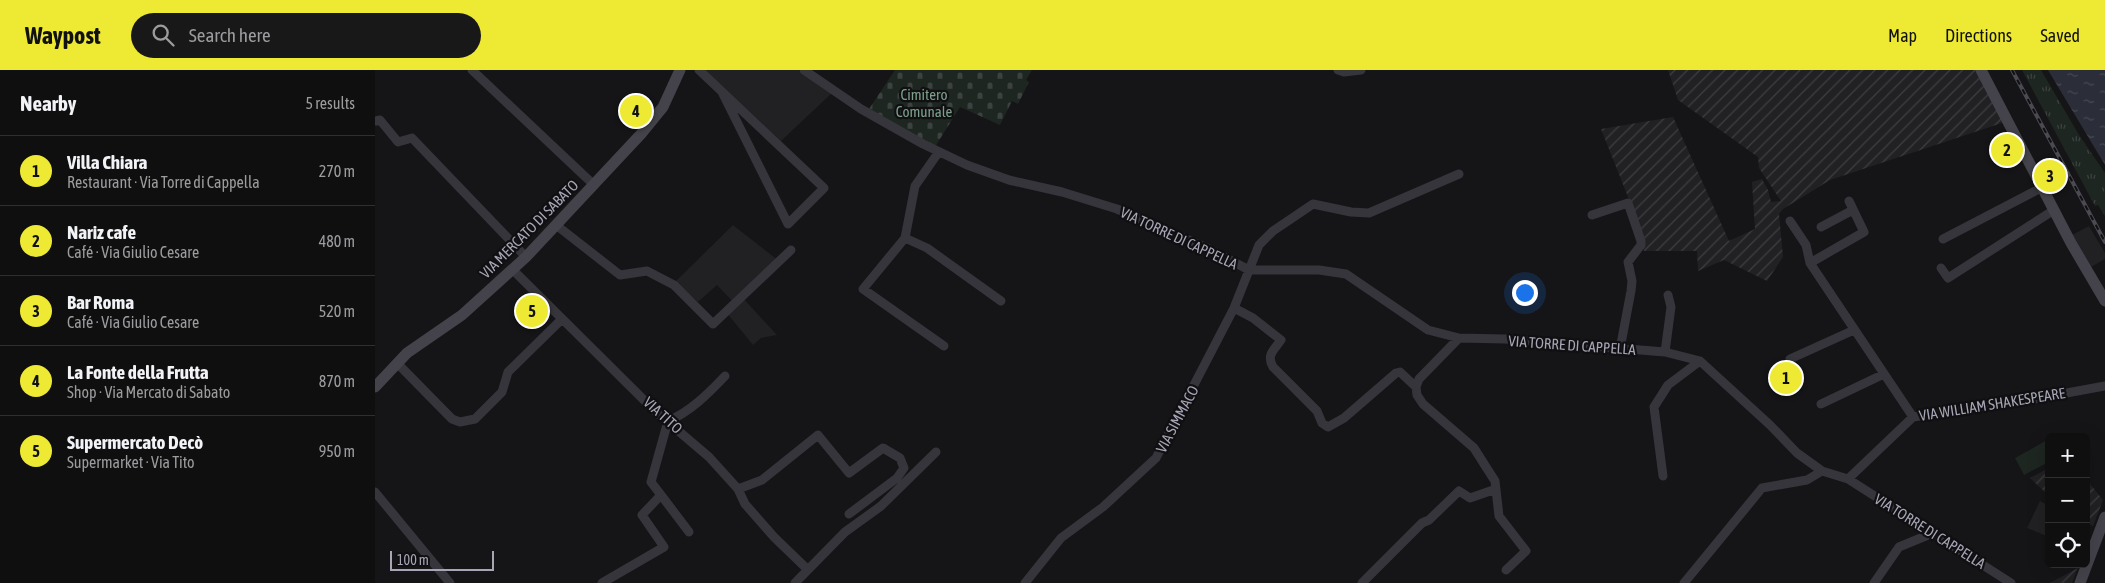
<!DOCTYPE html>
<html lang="en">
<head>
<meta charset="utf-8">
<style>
	:root { --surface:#100f10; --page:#191819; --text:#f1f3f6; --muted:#9c9c9f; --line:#302f30; --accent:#eeea34 }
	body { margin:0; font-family:"Asap Condensed",sans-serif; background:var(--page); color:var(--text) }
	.controls { position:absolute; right:15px; bottom:15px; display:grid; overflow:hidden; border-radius:8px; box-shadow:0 5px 20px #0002 }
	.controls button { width:45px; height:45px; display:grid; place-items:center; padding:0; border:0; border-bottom:1px solid var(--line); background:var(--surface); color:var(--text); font:25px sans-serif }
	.scale { position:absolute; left:15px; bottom:12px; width:104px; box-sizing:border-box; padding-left:5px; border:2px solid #a6a6b6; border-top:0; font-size:14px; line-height:18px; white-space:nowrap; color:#a6a6b6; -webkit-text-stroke:4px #100f11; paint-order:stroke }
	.you { position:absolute; left:1149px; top:222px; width:18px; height:18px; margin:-12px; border:4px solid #fff; border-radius:50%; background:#1a73e8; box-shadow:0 0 0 8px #1a73e833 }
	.badge { display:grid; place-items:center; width:32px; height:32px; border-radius:50%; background:var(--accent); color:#111; font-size:16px; font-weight:700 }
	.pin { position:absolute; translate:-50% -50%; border:2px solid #fff; box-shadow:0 1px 5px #0006 }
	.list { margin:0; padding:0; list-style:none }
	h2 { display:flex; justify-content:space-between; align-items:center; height:65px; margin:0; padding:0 20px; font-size:21px }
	h2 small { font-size:16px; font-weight:400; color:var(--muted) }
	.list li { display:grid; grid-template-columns:32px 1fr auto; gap:15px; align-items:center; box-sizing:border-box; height:70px; padding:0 20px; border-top:1px solid var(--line) }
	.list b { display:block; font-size:19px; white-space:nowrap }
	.list p { margin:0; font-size:16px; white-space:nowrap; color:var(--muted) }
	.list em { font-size:16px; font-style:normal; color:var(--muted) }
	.icon { flex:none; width:28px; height:28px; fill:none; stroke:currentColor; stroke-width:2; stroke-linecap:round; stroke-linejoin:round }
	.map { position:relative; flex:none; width:1730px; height:513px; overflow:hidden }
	header { display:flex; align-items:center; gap:30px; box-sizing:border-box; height:70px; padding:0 25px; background:var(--accent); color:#111 }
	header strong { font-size:24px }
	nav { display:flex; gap:28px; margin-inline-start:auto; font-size:18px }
	.search { width:350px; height:45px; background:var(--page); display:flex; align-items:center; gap:12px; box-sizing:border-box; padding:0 18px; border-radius:28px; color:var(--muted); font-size:19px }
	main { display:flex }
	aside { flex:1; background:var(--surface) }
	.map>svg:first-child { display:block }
	.built { fill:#212023 }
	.industrial { fill:url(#industrial-furrows) }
	.grass { fill:url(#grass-tufts) }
	.cemetery { fill:url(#cemetery-stones) }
	.garden { fill:#1e2621 }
	.water { fill:url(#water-ripples) }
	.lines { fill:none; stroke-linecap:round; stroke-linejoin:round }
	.street { stroke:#36353b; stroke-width:9 }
	.secondary { stroke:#44434b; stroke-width:11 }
	.rail-casing { stroke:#4b4a52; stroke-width:4 }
	.rail { stroke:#100f11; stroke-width:2; stroke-dasharray:5.5; stroke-linecap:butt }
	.labels { text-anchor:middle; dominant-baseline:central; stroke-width:4.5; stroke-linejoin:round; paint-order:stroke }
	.park-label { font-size:15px; fill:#7da08b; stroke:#100f11 }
	.street-label { font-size:15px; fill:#a6a6b6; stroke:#100f11 }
</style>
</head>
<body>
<header>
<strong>Waypost</strong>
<div class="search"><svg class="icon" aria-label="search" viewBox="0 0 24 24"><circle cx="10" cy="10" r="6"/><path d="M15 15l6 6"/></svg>Search here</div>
<nav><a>Map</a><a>Directions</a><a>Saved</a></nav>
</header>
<main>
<aside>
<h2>Nearby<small>5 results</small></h2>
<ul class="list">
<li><span class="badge">1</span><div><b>Villa Chiara</b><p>Restaurant · Via Torre di Cappella</p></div><em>270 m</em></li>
<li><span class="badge">2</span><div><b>Nariz cafe</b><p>Café · Via Giulio Cesare</p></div><em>480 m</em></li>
<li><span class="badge">3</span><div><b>Bar Roma</b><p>Café · Via Giulio Cesare</p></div><em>520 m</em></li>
<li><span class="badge">4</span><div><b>La Fonte della Frutta</b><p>Shop · Via Mercato di Sabato</p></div><em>870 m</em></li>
<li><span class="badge">5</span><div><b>Supermercato Decò</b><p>Supermarket · Via Tito</p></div><em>950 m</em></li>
</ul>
</aside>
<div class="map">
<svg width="1730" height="513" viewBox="0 0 1730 513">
	<defs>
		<pattern id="industrial-furrows" width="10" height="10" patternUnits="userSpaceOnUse" patternTransform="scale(1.25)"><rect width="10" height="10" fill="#212023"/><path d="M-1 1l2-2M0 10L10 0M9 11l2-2" fill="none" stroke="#3e3d41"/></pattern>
		<pattern id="grass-tufts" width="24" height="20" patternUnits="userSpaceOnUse" patternTransform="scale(1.25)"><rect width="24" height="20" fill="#1e2621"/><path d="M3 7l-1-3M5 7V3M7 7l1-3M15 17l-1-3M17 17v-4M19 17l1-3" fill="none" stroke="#3c423f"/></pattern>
		<pattern id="cemetery-stones" width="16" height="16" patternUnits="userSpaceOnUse" patternTransform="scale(1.25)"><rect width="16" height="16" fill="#1e2621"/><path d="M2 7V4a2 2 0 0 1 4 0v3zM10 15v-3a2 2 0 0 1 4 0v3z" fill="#3c423f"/></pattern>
		<pattern id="water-ripples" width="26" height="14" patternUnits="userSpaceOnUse" patternTransform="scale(1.25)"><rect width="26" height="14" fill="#2b2e39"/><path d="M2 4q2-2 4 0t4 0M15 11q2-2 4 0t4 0" fill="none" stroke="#474953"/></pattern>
	</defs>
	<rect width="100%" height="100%" fill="#151416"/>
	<path class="built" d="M329,0H423L457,23L406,71Z
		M358,155L404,191L367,227L402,265L386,268L378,275L351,242L361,235L342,215L323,232L300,212Z
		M1714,156L1730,183V189L1716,197L1697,165Z
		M1665,431L1674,436V467L1652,458Z"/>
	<path class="industrial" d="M1293,0H1605L1630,52L1455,110L1408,139L1404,144L1408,187L1392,211L1349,190L1323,201L1322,181H1269L1261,147L1226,59L1298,47L1354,171L1380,159L1377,112L1387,109L1393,120L1396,132L1406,131L1384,98L1383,87L1303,30Z
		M1674,398V426L1655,408Z
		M1711,409L1728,430L1718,456L1711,453Z
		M1703,498L1697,513H1675Z"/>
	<path class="grass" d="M1647,0H1666L1704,65L1730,103V146L1723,135L1720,136Z"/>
	<path class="cemetery" d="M520,0H657L651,10L654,12L643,34L637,31L625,55L585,37L560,77L494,39Z"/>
	<path class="garden" d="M1674,369V392L1649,405L1640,388Z"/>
	<path class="water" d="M1673,0H1730V95Z"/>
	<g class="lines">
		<path class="street" d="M97,0L219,115
			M324,0L449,118L413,154L347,22
			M429,0L486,39L548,74L592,95L634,110L687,122L742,139L834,179L874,200H944L971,204L1053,260L1084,268L1130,269L1290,282L1325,291L1395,355L1422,383L1447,401L1473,409L1636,513
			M963,0L969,2L986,0
			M0,51L5,50L23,72L37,68L151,187
			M563,83L540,116L530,168L488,219L569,276
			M1217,145L1253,133L1266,171V175L1253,192L1257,211L1256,221L1245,279
			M1415,151L1431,175L1435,193L1538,347
			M181,155L245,205L272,201L299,215L338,254L416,180
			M1446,157L1478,140
			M530,168L552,178L626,231
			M1568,169L1668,117
			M1435,193L1489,162L1474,131
			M1566,198L1573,208L1679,140
			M138,200L280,341L334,387L363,419L370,434L399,467L430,497
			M859,238L878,248L906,270C899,280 891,285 898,297L942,341L947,353L953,357L969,348L1021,303L1025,302L1041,317
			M1084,268L1044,309L1041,317L1042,325L1048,334L1099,378L1111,397L1120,411L1124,446L1151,481L1131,500
			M1290,282L1296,237L1293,225
			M1415,289L1479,260
			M22,293L77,349L85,352L100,349L127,322L133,302L187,249
			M1446,334L1509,304
			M1538,347L1659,329L1730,316
			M1288,406L1279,337L1293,315L1325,291
			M1473,409L1538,347
			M363,419L387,410L443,365L474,403L508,378L525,388L529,398L522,408L474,444
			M0,422L75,513
			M286,425L314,462
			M227,513L289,477L267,445L286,425L276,412L293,351C315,342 334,323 350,306
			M420,513L470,462L506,436L561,382
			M650,513L686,468L728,437L781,388L859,238L884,175L898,161L938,134L976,142L994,143L1084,104
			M987,513L1047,453L1054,450L1084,421L1095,428L1121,419
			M1309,513L1387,418L1432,410L1447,401
			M1499,513L1524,477L1558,463"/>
		<path class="secondary" d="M1606,0L1696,173L1730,231
			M0,317L32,283L87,245L151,187L266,64L288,37L305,0
			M1705,513L1730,447"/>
		<defs>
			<path id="rail" d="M1637,0L1730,172"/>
		</defs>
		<use href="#rail" class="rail-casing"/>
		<use href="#rail" class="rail"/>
	</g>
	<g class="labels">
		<g class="park-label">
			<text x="549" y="24">Cimitero<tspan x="549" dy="17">Comunale</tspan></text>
		</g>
		<g class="street-label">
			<text transform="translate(154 159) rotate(-45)">VIA MERCATO DI SABATO</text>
			<text transform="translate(804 168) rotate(25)">VIA TORRE DI CAPPELLA</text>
			<text transform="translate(1197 275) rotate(4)">VIA TORRE DI CAPPELLA</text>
			<text transform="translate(1617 334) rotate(-9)">VIA WILLIAM SHAKESPEARE</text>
			<text transform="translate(288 345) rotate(42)">VIA TITO</text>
			<text transform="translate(802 349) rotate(-62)">VIA SIMMACO</text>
			<text transform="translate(1555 461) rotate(32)">VIA TORRE DI CAPPELLA</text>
		</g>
	</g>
</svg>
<div class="controls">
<button>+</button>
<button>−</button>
<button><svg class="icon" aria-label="locate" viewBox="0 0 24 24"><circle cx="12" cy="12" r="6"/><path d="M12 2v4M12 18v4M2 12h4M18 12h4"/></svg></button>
</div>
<div class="scale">100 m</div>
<div class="you"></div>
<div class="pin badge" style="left:1411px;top:308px">1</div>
<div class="pin badge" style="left:1632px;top:80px">2</div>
<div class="pin badge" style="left:1675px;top:106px">3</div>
<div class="pin badge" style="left:261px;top:41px">4</div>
<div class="pin badge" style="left:157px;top:241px">5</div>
</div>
</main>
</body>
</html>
